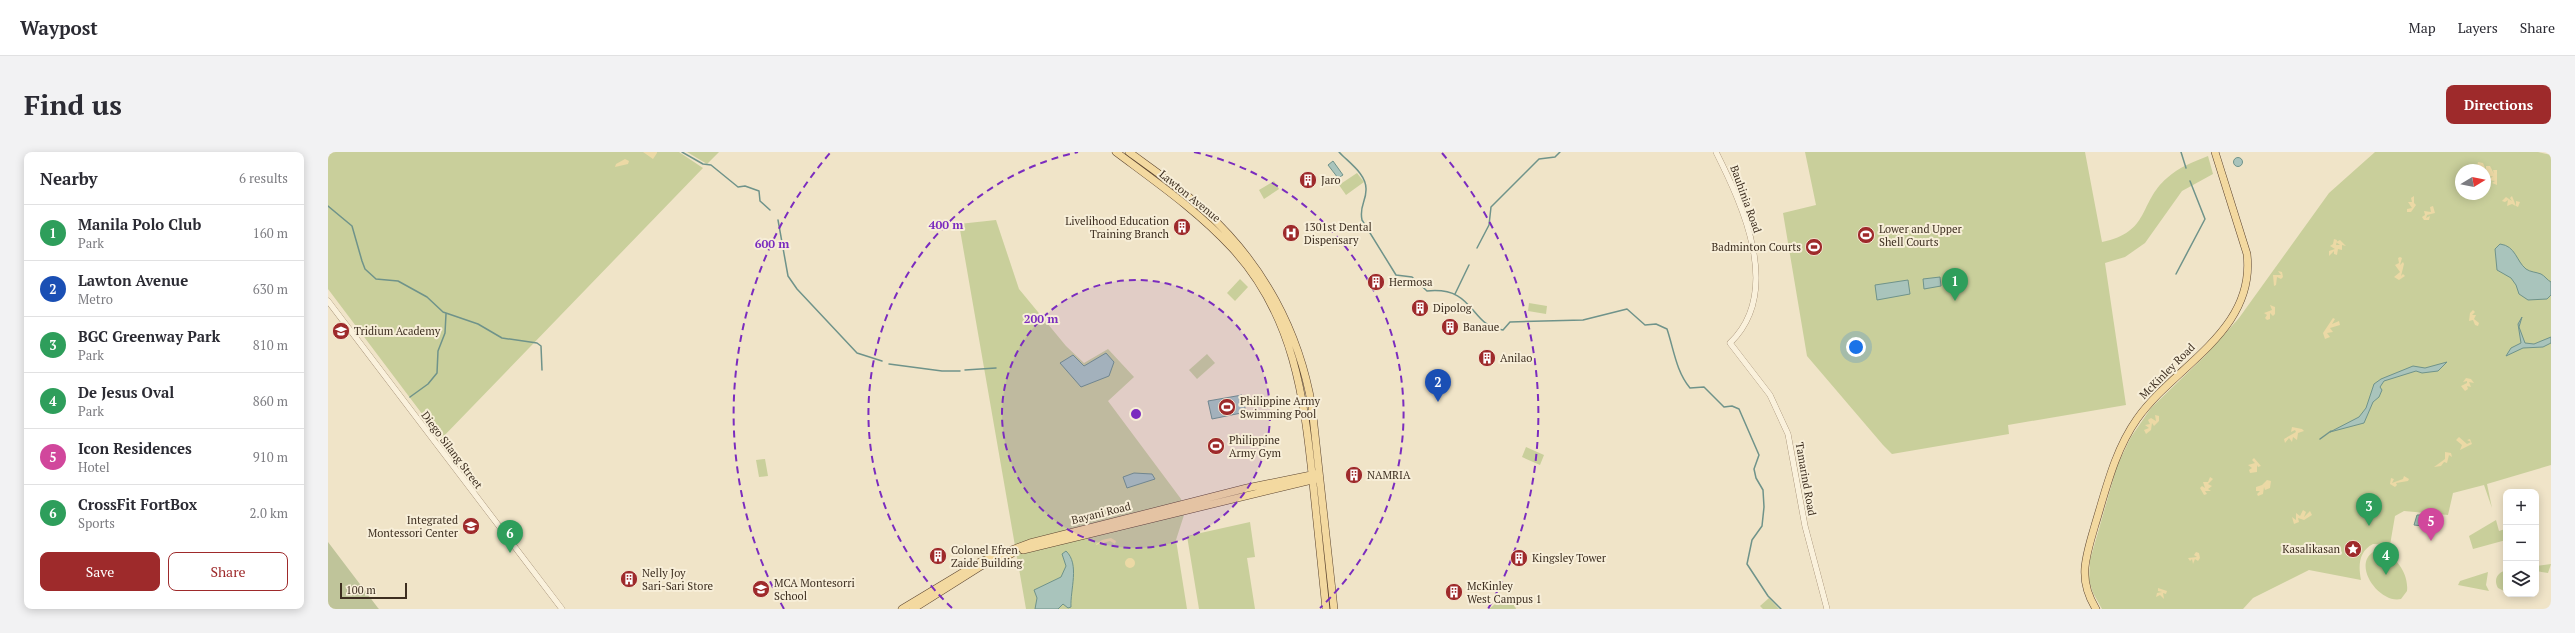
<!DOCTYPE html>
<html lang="en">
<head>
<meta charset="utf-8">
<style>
	:root { --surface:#fff; --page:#f2f2f3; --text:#2b2b33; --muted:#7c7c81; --line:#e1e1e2; --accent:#9e2a2b }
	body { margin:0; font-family:"PT Serif",serif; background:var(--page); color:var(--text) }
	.controls { position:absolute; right:12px; bottom:12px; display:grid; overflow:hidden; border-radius:8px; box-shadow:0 2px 10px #0003 }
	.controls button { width:36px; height:36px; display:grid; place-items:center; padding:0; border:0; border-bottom:1px solid var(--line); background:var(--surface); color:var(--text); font:20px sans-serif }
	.compass { position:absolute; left:2127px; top:12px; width:36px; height:36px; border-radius:50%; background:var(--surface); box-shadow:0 2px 10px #0003; rotate:80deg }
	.scale { position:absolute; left:12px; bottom:10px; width:67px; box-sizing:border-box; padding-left:4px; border:2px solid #3d2e20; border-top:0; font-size:11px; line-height:14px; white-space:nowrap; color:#3d2e20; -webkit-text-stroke:3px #f7eed8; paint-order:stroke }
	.you { position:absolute; left:1528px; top:195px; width:14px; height:14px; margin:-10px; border:3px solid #fff; border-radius:50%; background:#1a73e8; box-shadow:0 0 0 6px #1a73e833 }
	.badge { display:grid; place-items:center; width:26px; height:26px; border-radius:50%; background:var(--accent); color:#fff; font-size:13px; font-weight:700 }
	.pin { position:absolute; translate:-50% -33px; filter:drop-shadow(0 1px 2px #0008) }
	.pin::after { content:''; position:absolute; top:21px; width:14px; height:12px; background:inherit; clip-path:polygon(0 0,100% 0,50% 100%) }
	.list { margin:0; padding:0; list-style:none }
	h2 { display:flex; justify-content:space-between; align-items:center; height:52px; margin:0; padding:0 16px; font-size:17px }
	h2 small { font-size:13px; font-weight:400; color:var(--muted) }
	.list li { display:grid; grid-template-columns:26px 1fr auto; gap:12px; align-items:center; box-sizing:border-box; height:56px; padding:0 16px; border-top:1px solid var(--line) }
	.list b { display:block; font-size:15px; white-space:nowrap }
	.list p { margin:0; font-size:13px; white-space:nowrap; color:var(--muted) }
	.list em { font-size:13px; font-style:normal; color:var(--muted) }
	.actions { display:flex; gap:8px; padding:12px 16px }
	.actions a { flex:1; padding:9px 0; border:1px solid var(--accent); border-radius:8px; text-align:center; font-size:14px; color:var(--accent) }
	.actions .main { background:var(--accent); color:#fff }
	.icon { flex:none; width:22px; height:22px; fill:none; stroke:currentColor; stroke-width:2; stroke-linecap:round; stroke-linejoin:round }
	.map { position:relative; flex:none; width:2223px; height:457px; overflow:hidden; border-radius:8px }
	header { display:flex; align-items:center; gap:24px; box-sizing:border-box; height:56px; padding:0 20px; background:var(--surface); border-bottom:1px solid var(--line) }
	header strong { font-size:19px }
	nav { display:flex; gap:22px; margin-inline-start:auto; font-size:14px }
	.intro { display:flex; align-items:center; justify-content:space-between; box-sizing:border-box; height:96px; padding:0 24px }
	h1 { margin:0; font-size:28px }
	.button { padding:10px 18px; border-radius:8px; background:var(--accent); color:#fff; font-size:14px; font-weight:700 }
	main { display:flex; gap:24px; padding:0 24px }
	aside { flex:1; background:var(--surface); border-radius:8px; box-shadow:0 2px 10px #0003 }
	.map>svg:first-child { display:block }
	.green { fill:#c9cf9b; fill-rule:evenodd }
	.sand { fill:#ecd9a5 }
	.cemetery { fill:#bfc49a }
	.water { fill:#a9c4bc; stroke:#6f938a }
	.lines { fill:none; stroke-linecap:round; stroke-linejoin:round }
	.stream { stroke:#6f938a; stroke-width:1.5 }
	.minor-casing { stroke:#8d765c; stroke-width:6 }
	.major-casing { stroke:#5b4430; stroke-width:8 }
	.minor { stroke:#faf1dc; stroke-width:5.5 }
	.major { stroke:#f3d9a0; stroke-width:7 }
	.ring { fill:none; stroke:#7b2cbf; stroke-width:2; stroke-dasharray:7 5 }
	.labels { text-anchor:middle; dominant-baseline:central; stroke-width:4; stroke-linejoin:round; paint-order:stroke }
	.poi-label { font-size:11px; fill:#3d2e20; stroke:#f7eed8; text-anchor:start }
	.street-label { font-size:11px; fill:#3d2e20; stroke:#f7eed8 }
	.centre { fill:#7b2cbf; stroke:#f7eed8; stroke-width:2 }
	.ring-label { font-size:12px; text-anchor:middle; font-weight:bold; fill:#7b2cbf; stroke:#f7eed8; stroke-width:4; stroke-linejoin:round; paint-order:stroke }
</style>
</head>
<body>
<header>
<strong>Waypost</strong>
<nav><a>Map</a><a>Layers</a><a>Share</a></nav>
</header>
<div class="intro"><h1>Find us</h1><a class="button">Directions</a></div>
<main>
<aside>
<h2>Nearby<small>6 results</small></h2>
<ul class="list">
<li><span class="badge" style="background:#2e9e5b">1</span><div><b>Manila Polo Club</b><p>Park</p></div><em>160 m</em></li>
<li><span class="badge" style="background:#1a4fb4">2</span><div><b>Lawton Avenue</b><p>Metro</p></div><em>630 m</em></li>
<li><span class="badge" style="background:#2e9e5b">3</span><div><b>BGC Greenway Park</b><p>Park</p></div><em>810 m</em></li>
<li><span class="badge" style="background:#2e9e5b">4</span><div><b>De Jesus Oval</b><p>Park</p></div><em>860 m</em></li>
<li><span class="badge" style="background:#d1479c">5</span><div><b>Icon Residences</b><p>Hotel</p></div><em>910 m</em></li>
<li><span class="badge" style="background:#2e9e5b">6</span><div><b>CrossFit FortBox</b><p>Sports</p></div><em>2.0 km</em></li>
</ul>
<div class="actions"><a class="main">Save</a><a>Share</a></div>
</aside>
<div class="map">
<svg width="2223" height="457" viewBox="0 0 2223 457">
	<rect width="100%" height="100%" fill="#f0e4c8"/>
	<path class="green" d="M0,0H351L375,16L113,287L0,137Z
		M359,0H391L379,12Z
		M1477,0H1757L1774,90C1823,80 1810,51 1839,26C1851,15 1865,10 1880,4L1885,22L1854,39L1817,91L1797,105L1777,111L1798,253L1680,273L1681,282L1564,302L1555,293L1479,204L1455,61L1488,53Z
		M2047,0H2210L2223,3V313L2159,332L2164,356L2156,333L2125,341L2120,363L2076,359L2067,364L2062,393L2045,392C2031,399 2030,413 2033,428L1981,418L1925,446L1915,457H1774L1765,441L1761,428L1762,408L1789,314L1803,285L1823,256L1877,204L1911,166L2001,41ZM2133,18H2157V42H2133Z
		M1029,21L1036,30L1018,43L1011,33Z
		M946,29L951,37L936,47L931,38Z
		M668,68L691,137L738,194L756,211L780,197L806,225L780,249L853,347L856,363L848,388L859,457H698L631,72Z
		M912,127L920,135L907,149L899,141Z
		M1201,151L1219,154L1218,162L1200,159Z
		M879,202L887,211L869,227L861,218Z
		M1198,295L1216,303L1212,313L1194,305Z
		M437,307L440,324L431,325L428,308Z
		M2168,368L2171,379L2177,377L2178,388L2145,397L2141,384Z
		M922,370L927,405L919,406L927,457H871L859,384Z
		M2052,399C2068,403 2081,422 2079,439L2073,447C2052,452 2024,414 2045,400Z
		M2223,412L2220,421L2208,419V414Z
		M2176,419L2178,440L2170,436C2166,429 2168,422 2176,419Z
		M2160,420L2158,433L2161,439L2130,433L2132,429Z
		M1178,443L1183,445L1188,457H1161Z
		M1441,446L1451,457H1435L1432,454Z"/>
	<path class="sand" d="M315,0H329V1L325,7Z
		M297,7L301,9L300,12L287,15L288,12Z
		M2150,10L2155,11L2158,18V14H2162L2166,22L2165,18H2169V33L2164,31L2167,29L2161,28L2165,24L2157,25L2159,20L2152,18L2155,16L2149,15Z
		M2086,44V51L2088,53L2083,60H2079V57L2084,56L2080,50H2084L2083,46Z
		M2184,44L2188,54V49L2192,50L2190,55L2184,52L2179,54L2180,48L2177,50L2174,49L2178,45L2184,49L2182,46Z
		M2105,54L2107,61L2099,63L2098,66L2102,64L2101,68H2096L2094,65L2097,63L2096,59L2103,60L2102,55Z
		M2006,87L2009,88L2008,93H2012L2008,90L2012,88L2018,94L2014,93V98L2010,97L2009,103L2006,102V99L2001,104V99L2007,97L2002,94L2005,92Z
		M2072,105L2074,106L2072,113L2075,110L2076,112L2073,124L2075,122L2077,124L2071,128L2066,125L2072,120L2067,113L2071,111L2070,106Z
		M1950,119L1954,120L1955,125L1953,127L1949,125L1948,133L1946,134L1945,123H1953Z
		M1942,153L1947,155V162L1945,164L1942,161V167L1939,168L1937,166L1939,163L1936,161L1944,158Z
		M2145,158L2147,160L2144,163H2148L2146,167L2151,171L2150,174L2147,173L2145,168L2141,169L2142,161Z
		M2005,166L2007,167L2004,172L2011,169L2012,173L2002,176L2005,180L1999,181L2002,185L1997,187L1995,181Z
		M2138,226L2143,227L2146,231L2141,230L2143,235L2139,234L2140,237L2137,239L2133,234L2139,231V229L2135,230Z
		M1827,263L1831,264V269L1826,274L1824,271L1823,278L1818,282L1816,278L1821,276L1817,273L1822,272L1820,268L1823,266L1828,269Z
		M1964,275L1974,277L1976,279L1970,281L1969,288L1965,285L1964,290L1961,286L1957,291L1956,287L1968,280L1967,278L1963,280Z
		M2131,285L2139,292L2143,290L2139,288L2142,287L2144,292L2132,298L2134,293L2128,288Z
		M2117,300L2123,301L2124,305L2121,303L2119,311L2116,310L2113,314L2106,315L2117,307Z
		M1926,306L1933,314L1930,315L1929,313V320L1922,321L1921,318L1924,316L1920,313L1927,311L1924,308Z
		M2076,324L2081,327L2080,329L2068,331L2069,333L2067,335L2062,332L2063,326L2066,327L2064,331L2075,327Z
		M1882,325L1885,327L1880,332L1884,334L1880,337L1883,339H1877L1879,342L1876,343L1872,336L1874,334L1877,336L1875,330H1880Z
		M1939,328L1943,329L1942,336L1937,338L1936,335L1935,342L1930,344L1929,342L1932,339H1928V335L1934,333Z
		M2044,345H2048L2045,349L2048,351V354L2043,352L2042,356L2036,355L2035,351L2038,350L2039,354Z
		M1975,358L1978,360L1976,365L1982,359L1984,363L1976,368L1970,366L1971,370L1966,372L1964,365L1968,368V361L1972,364Z
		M783,386L788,389L787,392L782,389L767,393L774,388Z
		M1868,400L1871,401L1872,406L1870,409L1867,407L1865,412L1864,407L1862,409L1860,406L1869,405L1866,403Z
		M797 411a5 5 0 1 1 10 0a5 5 0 1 1-10 0Z
		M1830,436L1839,439L1838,442L1835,441L1836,447L1832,443L1828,445L1829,441L1834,440L1830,439Z"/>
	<path class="cemetery" d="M0,390L50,456L51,457H0Z"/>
	<path class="water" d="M1905.5 10a4.5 4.5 0 1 1 9 0a4.5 4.5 0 1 1-9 0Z
		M1005,9L1015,23L1010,26L1000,13Z
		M2172,92C2188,94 2188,109 2198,117C2202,120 2208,120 2213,122C2217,124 2219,128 2223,130V143L2219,147L2200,148L2191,142L2188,133L2183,126L2169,118L2167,97Z
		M1612,125L1613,134L1596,137L1595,127Z
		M1580,128L1582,142L1549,148L1547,133Z
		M2194,165L2191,175L2197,191L2206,192L2223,185V191L2215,195L2195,196L2178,204L2183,196L2193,191L2190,172Z
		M778,201L786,210L781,224L753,235L732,211L745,203L756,214Z
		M2119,210L2110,219L2094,221L2088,219L2056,229L2052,235L2054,238L2051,245L2045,250L2036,271L2002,280L2031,265L2038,256L2046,232L2053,227L2085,214L2097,216Z
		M914,243L918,260L884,267L880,249Z
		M806,321L824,322L827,327L799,336L795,325Z
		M2089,363H2094L2095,374L2086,373Z
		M738,399C752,412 742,438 743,455L740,456L735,452L730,457H707L709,446L706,438L733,425L738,414L734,402Z"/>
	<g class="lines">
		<path class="stream" d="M354,0L375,12L383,13L410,35L417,34L431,39L432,49L442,58
			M1011,0C1020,10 1039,22 1038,38C1038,50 1031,54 1034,68L1068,123L1084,125L1099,139C1148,134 1141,174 1175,178L1182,170L1255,168L1299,157L1317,173L1328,172L1339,177C1346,198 1348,219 1362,236L1376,235L1396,255L1404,254L1411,257L1431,303L1426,317L1428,326L1435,338L1436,355L1434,374L1424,388L1419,412L1440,444L1453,457
			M1853,0L1858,16
			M0,54L24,74L34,109L37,117L48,127L70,129L99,145L115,160L150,172L174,186L209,191L213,194L214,218
			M450,68L460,124L469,137L529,201L554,209
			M1149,96L1161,73L1163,55L1211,7L1227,5L1232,0
			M1848,122L1877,67L1862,29
			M1127,142L1141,113
			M561,212L614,219H632
			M637,218L668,216
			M82,245L100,232L109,221L110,199L117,181L118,162
			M1992,287L2003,279"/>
		<defs>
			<path id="minor" d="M1388,0C1415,54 1455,140 1402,191L1442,243L1460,282L1477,374L1499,457
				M0,149L234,457"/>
			<path id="major" d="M788,0C828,30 870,59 904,96C966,163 976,245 985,331C989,373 994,415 998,457
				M801,0C827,19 855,38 878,60C935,112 971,179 984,255L1006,457
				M695,398L988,327
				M574,457L652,410L702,391L919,336L988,322
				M585,457L653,414L683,402
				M1768,457C1749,426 1758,405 1767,373C1778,337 1787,298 1809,267C1847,213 1928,179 1919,102L1887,0"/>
		</defs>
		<use href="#minor" class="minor-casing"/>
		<use href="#major" class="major-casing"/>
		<use href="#minor" class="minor"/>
		<use href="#major" class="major"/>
	</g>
	<circle cx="808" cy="262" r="134" fill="#7b2cbf" fill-opacity=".12"/>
	<g class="ring">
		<circle cx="808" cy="262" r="134"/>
		<path d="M624 456A268 268 0 0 1 750 0M866 0A268 268 0 0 1 992 456"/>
		<path d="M456 457A402 402 0 0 1 502 1M1114 1A402 402 0 0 1 1160 457"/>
	</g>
	<defs>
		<symbol id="building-disc" viewBox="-11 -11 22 22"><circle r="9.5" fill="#9e2a2b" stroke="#f7eed8"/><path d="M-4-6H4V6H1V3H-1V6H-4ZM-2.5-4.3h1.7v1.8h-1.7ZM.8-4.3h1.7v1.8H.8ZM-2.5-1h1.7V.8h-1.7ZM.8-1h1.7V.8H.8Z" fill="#fff"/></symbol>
		<symbol id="hospital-disc" viewBox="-11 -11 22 22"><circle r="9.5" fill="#9e2a2b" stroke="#f7eed8"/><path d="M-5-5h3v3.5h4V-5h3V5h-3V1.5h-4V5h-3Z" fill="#fff"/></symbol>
		<symbol id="stadium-disc" viewBox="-11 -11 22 22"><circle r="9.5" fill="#9e2a2b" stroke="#f7eed8"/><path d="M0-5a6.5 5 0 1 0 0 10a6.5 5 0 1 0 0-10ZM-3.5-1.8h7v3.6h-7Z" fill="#fff"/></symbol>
		<symbol id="school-disc" viewBox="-11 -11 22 22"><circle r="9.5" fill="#9e2a2b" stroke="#f7eed8"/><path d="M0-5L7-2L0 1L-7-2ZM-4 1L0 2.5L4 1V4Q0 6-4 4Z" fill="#fff"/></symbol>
		<symbol id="sight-disc" viewBox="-11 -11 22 22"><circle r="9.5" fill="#9e2a2b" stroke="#f7eed8"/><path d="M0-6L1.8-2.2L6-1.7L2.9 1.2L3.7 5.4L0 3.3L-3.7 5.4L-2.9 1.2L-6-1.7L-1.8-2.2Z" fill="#fff"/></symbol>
	</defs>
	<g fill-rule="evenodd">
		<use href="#building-disc" x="970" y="18" width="20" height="20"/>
		<use href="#building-disc" x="844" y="65" width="20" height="20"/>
		<use href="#hospital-disc" x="953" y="71" width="20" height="20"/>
		<use href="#stadium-disc" x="1528" y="73" width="20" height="20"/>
		<use href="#stadium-disc" x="1476" y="85" width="20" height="20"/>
		<use href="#building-disc" x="1038" y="120" width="20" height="20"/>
		<use href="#building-disc" x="1082" y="146" width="20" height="20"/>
		<use href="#building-disc" x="1112" y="165" width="20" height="20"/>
		<use href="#school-disc" x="3" y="169" width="20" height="20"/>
		<use href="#building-disc" x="1149" y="196" width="20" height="20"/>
		<use href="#stadium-disc" x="889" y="245" width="20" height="20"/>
		<use href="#stadium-disc" x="878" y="284" width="20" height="20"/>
		<use href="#building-disc" x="1016" y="313" width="20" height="20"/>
		<use href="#school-disc" x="133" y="364" width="20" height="20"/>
		<use href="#sight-disc" x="2015" y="387" width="20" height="20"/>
		<use href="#building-disc" x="600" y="394" width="20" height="20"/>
		<use href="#building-disc" x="1181" y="396" width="20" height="20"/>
		<use href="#building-disc" x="291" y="417" width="20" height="20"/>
		<use href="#school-disc" x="423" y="427" width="20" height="20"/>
		<use href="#building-disc" x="1116" y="430" width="20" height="20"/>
	</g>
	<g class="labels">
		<g class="poi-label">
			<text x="993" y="28">Jaro</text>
			<text x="841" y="69" text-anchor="end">Livelihood Education<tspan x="841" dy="13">Training Branch</tspan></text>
			<text x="976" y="75">1301st Dental<tspan x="976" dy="13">Dispensary</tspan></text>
			<text x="1551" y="77">Lower and Upper<tspan x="1551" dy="13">Shell Courts</tspan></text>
			<text x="1473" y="95" text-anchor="end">Badminton Courts</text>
			<text x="1061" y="130">Hermosa</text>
			<text x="1105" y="156">Dipolog</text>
			<text x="1135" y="175">Banaue</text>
			<text x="26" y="179">Tridium Academy</text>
			<text x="1172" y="206">Anilao</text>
			<text x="912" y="249">Philippine Army<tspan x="912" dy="13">Swimming Pool</tspan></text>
			<text x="901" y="288">Philippine<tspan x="901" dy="13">Army Gym</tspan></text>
			<text x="1039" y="323">NAMRIA</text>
			<text x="130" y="368" text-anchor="end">Integrated<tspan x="130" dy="13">Montessori Center</tspan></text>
			<text x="2012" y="397" text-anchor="end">Kasalikasan</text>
			<text x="623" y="398">Colonel Efren<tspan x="623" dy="13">Zaide Building</tspan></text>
			<text x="1204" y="406">Kingsley Tower</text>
			<text x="314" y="421">Nelly Joy<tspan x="314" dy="13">Sari-Sari Store</tspan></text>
			<text x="446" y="431">MCA Montesorri<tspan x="446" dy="13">School</tspan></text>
			<text x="1139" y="434">McKinley<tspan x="1139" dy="13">West Campus 1</tspan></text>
		</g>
		<g class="street-label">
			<text transform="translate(862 44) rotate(39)">Lawton Avenue</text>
			<text transform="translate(1418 47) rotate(70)">Bauhinia Road</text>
			<text transform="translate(1839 219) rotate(-45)">McKinley Road</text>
			<text transform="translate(124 298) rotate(53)">Diego Silang Street</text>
			<text transform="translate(1478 327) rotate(80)">Tamarind Road</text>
			<text transform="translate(773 361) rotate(-14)">Bayani Road</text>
		</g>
	</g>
	<circle cx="808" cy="262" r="6" class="centre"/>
	<g class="ring-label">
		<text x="618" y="77">400 m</text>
		<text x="444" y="96">600 m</text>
		<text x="713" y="171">200 m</text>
	</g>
</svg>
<div class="controls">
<button>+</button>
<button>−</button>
<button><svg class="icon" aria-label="layers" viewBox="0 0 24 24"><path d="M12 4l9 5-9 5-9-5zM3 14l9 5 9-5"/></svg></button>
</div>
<svg class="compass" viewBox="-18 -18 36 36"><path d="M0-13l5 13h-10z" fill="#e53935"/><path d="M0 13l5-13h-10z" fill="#7c7c81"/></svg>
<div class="scale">100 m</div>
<div class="you"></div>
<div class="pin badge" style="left:1627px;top:149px;background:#2e9e5b">1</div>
<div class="pin badge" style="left:1110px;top:250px;background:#1a4fb4">2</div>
<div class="pin badge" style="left:2041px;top:374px;background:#2e9e5b">3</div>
<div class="pin badge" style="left:2058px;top:423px;background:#2e9e5b">4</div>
<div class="pin badge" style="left:2103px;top:389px;background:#d1479c">5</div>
<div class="pin badge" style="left:182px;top:401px;background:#2e9e5b">6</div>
</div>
</main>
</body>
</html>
